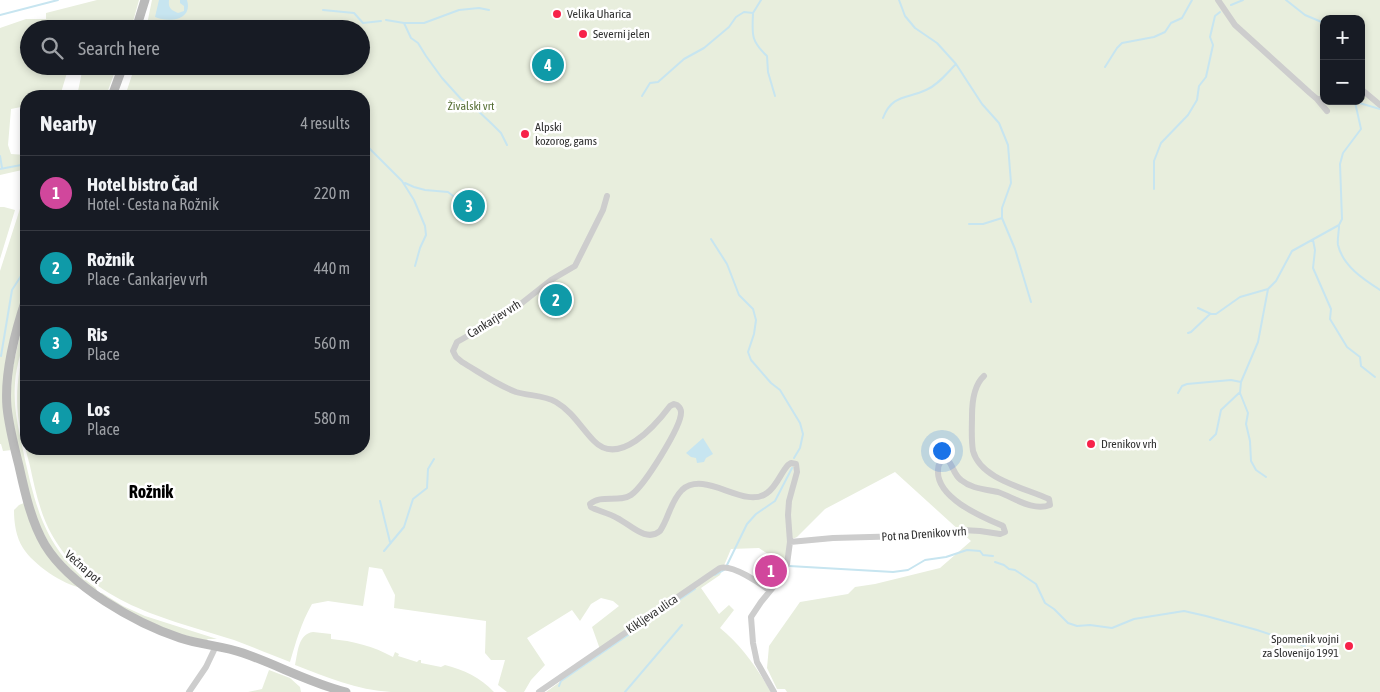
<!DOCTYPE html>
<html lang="en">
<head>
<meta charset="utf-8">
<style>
	:root { --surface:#171b24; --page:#242831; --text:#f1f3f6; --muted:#9ea1a6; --line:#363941; --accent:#0f766e }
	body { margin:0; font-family:"Asap Condensed",sans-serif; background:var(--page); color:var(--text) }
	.controls { position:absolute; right:15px; top:15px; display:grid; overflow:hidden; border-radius:10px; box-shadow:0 2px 8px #0003 }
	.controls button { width:45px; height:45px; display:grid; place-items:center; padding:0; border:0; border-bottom:1px solid var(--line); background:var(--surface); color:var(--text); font:25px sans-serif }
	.you { position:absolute; left:941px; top:450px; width:18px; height:18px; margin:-12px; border:4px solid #fff; border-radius:50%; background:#1a73e8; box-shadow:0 0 0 8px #1a73e833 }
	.badge { display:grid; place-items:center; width:32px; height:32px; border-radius:50%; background:var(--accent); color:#fff; font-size:16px; font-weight:700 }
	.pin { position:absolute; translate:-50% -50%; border:2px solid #fff; box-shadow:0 1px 5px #0006 }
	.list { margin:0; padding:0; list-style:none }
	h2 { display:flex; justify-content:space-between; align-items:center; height:65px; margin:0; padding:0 20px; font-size:21px }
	h2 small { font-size:16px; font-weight:400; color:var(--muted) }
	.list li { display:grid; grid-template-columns:32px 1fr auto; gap:15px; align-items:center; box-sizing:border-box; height:75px; padding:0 20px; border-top:1px solid var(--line) }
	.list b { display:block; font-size:19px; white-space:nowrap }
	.list p { margin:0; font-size:16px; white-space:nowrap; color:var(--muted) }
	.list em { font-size:16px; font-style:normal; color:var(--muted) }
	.icon { flex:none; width:28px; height:28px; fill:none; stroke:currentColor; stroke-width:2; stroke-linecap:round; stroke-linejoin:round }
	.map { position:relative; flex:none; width:1380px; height:692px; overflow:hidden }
	.search { position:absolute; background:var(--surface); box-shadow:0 2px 8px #0003; left:20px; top:20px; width:350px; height:55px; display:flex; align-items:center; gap:12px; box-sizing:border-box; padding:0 18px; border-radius:28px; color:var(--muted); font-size:19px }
	.panel { position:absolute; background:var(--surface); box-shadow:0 2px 8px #0003; left:20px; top:90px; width:350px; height:365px; border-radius:20px }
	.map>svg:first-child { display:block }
	.green { fill:#e8eedd; fill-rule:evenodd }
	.water { fill:#c7e5f0 }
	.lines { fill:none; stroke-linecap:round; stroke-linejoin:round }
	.stream { stroke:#c7e5f0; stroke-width:2 }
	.street { stroke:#cdcdcd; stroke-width:6 }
	.secondary { stroke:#bababa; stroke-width:9 }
	.poi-dot { fill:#f72249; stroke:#fff; stroke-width:2 }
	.labels { text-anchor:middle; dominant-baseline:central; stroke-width:5; stroke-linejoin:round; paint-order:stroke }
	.poi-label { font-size:12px; fill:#303030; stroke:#fff; text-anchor:start }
	.park-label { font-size:12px; fill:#597138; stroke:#fff }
	.street-label { font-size:12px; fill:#303030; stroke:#fff }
	.district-label { font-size:18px; font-weight:bold; fill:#000; stroke:#fff }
</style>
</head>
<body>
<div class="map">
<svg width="1380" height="692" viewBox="0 0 1380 692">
	<rect width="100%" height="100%" fill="#fff"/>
	<path class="green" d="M97,0H139L131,29H29V66H69L60,96H26V106L11,109L8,145L11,154L26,155V171L22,170L0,175V28L26,19H46V13Z
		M152,0H1380V692H787L785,689H777L767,668L769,646L800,602L848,594L855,587L875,584L940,568L971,541L895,472L825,509L797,537L788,541L784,565L759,548L731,549L720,575L701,588L719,614L729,605L734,610L720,628C742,646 757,668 771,692H546L601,652L592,627L619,606L613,601L601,598L591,604L580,621L572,610L527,638L545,665L531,680L524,692H507L498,685L505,660H491L485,653L486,621L394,608L395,595L382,569L369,567L363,606L328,601L312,604C301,623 296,642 290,662C272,655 253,647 234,640C165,618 91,604 52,535C40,514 35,489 30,466C26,449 20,432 18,415C15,389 20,364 26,340V449H364V96H125L135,66H361V29H146ZM1324,19H1361V101H1324Z
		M81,66H117L106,96H77L83,67Z
		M26,190V292L20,310L8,357L12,450L3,451L1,444H0V271Z
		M0,207H4L15,210L0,259Z
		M26,308C26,314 27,321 26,327C24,346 16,364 15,383C13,409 19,430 24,455C37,513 46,550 96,588L97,591L75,574L53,551L36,519L20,459L10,405L12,371Z
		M24,503L34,531L82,588C63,585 33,564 23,548C16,537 14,523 14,510L19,505Z
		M100,593H102L123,606L145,616L217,639H208L206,641L173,632L133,614Z
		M313,632L331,634V639C353,641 373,646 393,657L395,652L399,654L398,656L417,662L419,660H421V663L441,667L445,665C464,670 480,677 494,692C460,692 425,692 391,692C357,690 326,677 295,665C298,652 298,634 313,632Z
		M269,670L290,678L300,687L301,692H248L262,689Z"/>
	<path class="water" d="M159,0H169C168,8 171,10 178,13L184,11V6L180,3V0H187C193,20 170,23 155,17Z
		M703,438L713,454L706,458L704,462L697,463L696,458L691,457L686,453Z"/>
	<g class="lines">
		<path class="stream" d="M899,0L905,16L915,28L937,43L956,64L982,104L999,123L1008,145L1011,183L1002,208V218L1015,249L1031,302
			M1286,0L1305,15L1324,23
			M1231,5L1243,0
			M323,10L354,13L363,23L381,21
			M753,14C752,35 751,41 767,56L768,72L775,96
			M0,15L58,0
			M386,20L404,23H424L459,10L479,8L489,10
			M404,23L411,38L418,43L426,56L442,78L461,99L474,107L493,125L501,133L507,145
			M1105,67L1117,48L1122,43L1154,37L1165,32L1171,23L1182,18L1192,0
			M642,96L650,83L658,82L684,59L704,48L729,27L736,17L744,12L753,13L761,0
			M1356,102L1380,109
			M883,118C892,94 907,99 926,90C938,85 947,73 956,64
			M364,143L402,181L414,200L425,226L426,235L420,248L415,266
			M0,156L2,168
			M0,169L21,165
			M405,183L414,187L425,190L448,192L457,199L472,205L480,212
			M1154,189V161L1161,143L1188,115L1197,100L1199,86L1206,77L1213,45L1210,37L1215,16L1220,12
			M969,224H983L1002,218
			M1339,226C1339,232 1337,240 1338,245C1343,266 1363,279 1380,290
			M711,239L727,264L739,295L753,309L756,320L754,334L748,352L751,360L771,383L780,390L800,423L803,434L800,448L794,458
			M1313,240L1315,250L1313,268L1331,309L1330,319L1347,347L1360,357L1361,366L1375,377
			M1198,308L1211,314H1216L1240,297L1268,289L1276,281L1292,251L1339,225L1342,219L1340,164L1343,153L1361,129L1355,102
			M1188,333L1191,332L1210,314
			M1,356L12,290L26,268
			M1241,382L1240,393L1248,413L1246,424L1250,441L1251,461L1256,470L1266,477
			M1178,393L1182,386L1187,384L1231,380L1241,382L1258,342L1268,289
			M1210,440L1216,434L1221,410L1239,393
			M380,501L390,542
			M384,551L404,527L413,499L427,488L428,469L434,459
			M995,562L1004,565L1009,569L1015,570L1036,584L1045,603L1054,609L1068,623L1077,626L1090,625L1112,628L1134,619L1184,611L1206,616L1257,630L1305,646
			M727,565L747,524L756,514L775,501L792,468
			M789,566L893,572L908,570L925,560L946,557L967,550L980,551L983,555L993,556
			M715,575L724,570
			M559,686L561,681L695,589
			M625,692L682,625"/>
		<path class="street" d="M1218,0L1235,25L1310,93L1317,99H1324
			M1361,89L1380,105
			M1317,99L1327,111
			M607,196L603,210L575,266L551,280L513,310L457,342L453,351L456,357L462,362C479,372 497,385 516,392C529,396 544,395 556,402C573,412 581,428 594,441C619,467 655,426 670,406L674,404L677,405C679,407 681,408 681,412C682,426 644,486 631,495C619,503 601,494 590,504L591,507L595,509C602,512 610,514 617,518C630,524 646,543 660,531C669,518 670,502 682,490C705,469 744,510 767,493C777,486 780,474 788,465L791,463L796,464L797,472L789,501L788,515L790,542L787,564L779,580L761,602L751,617L753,643L757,662L774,692
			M790,542L833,538L907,536L962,530L980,531L1000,534L1005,532L1003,526C982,517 936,498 938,470C938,464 941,460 946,458C953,464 953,474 961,480C972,489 985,489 998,492C1013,497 1033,512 1050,505L1049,499C1026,488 981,480 973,451C971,439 972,427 972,416C972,403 974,385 984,376
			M189,692L206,667L216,646
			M539,692L720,568C732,564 760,583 770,591"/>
		<path class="secondary" d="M136,29L145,0
			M112,96L123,66
			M26,299C15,332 4,372 7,407C9,427 14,446 19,466C25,493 31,521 45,545C70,586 135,623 180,638C201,645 223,646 243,653C278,665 310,683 346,692"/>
	</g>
	<g class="poi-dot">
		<circle cx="557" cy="14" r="5"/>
		<circle cx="583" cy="34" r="5"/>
		<circle cx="525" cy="134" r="5"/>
		<circle cx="1091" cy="444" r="5"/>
		<circle cx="1349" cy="646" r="5"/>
	</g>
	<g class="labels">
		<g class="poi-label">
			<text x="567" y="14">Velika Uharica</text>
			<text x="593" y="34">Severni jelen</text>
			<text x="535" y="127">Alpski<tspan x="535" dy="14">kozorog, gams</tspan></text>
			<text x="1101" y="444">Drenikov vrh</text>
			<text x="1339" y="639" text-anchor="end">Spomenik vojni<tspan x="1339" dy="14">za Slovenijo 1991</tspan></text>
		</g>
		<g class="park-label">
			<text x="471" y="106">Živalski vrt</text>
		</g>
		<g class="street-label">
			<text transform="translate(494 319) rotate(-32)">Cankarjev vrh</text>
			<text transform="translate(924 534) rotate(-4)">Pot na Drenikov vrh</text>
			<text transform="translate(83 567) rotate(41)">Večna pot</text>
			<text transform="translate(652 614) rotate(-34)">Kikljeva ulica</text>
		</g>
		<g class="district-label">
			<text x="151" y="491">Rožnik</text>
		</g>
	</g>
</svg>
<div class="controls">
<button>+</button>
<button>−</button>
</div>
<div class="you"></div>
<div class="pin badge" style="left:771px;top:571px;background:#d1479c">1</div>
<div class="pin badge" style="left:556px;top:300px;background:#0f9aa8">2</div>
<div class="pin badge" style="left:469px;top:206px;background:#0f9aa8">3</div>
<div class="pin badge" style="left:548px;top:65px;background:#0f9aa8">4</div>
<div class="search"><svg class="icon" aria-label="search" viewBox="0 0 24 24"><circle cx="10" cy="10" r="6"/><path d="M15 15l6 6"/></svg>Search here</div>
<section class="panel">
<h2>Nearby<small>4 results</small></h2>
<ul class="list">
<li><span class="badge" style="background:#d1479c">1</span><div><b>Hotel bistro Čad</b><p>Hotel · Cesta na Rožnik</p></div><em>220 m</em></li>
<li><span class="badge" style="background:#0f9aa8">2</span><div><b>Rožnik</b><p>Place · Cankarjev vrh</p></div><em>440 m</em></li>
<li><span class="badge" style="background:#0f9aa8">3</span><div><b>Ris</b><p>Place</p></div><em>560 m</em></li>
<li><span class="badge" style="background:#0f9aa8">4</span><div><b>Los</b><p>Place</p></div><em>580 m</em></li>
</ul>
</section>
</div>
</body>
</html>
